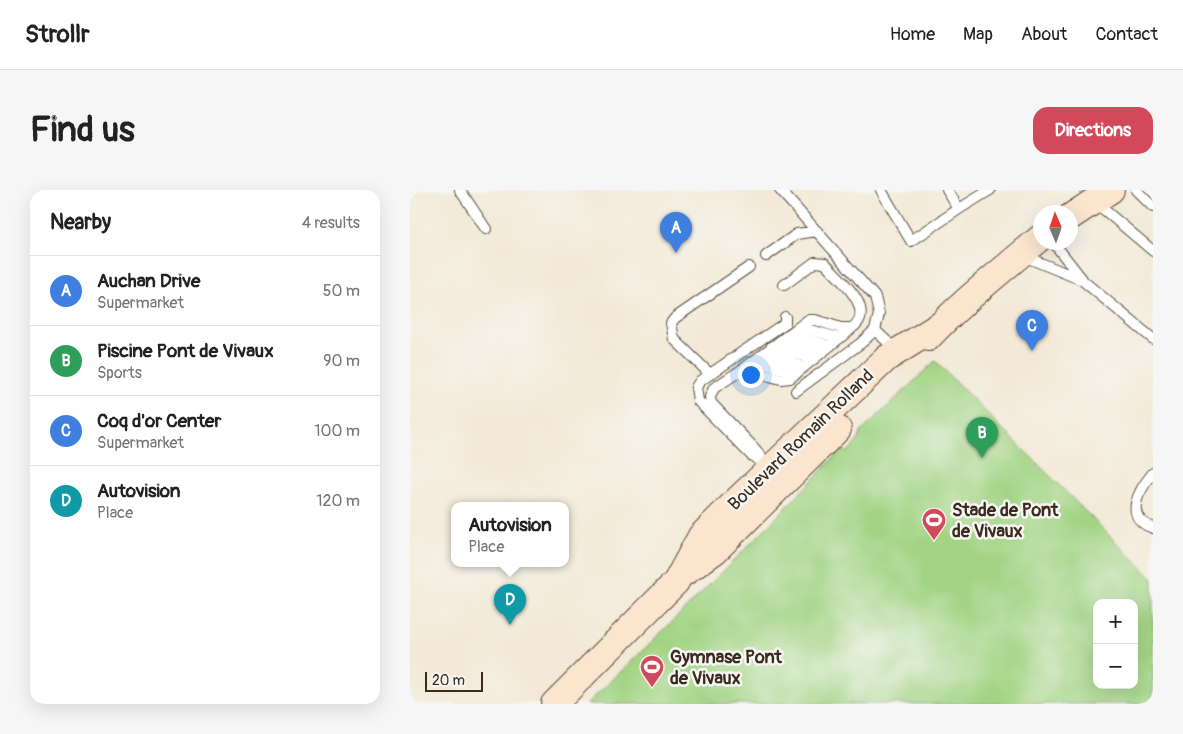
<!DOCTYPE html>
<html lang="en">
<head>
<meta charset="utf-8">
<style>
	:root { --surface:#fff; --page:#f6f6f6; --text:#222; --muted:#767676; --line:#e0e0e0; --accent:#d1495b }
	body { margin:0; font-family:Pangolin,sans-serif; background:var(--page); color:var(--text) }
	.controls { position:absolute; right:15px; bottom:15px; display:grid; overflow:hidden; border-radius:10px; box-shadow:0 5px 20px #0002 }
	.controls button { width:45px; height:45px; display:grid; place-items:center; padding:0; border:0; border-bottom:1px solid var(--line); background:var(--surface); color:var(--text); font:25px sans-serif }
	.compass { position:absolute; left:623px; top:15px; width:45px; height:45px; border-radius:50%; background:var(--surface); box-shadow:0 5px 20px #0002; rotate:358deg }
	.scale { position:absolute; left:15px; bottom:12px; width:58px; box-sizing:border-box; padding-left:5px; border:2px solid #3b2a1e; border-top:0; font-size:14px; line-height:18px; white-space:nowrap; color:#3b2a1e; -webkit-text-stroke:4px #f6f6f2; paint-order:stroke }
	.you { position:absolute; left:340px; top:184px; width:18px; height:18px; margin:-12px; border:4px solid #fff; border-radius:50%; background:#1a73e8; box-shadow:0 0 0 8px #1a73e833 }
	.badge { display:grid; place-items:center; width:32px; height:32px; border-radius:50%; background:var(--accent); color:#fff; font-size:16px; font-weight:700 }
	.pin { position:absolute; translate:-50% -41px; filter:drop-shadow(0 1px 2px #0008) }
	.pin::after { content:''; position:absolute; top:26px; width:18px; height:15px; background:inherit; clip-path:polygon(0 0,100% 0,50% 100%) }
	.popup { position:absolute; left:41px; top:312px; width:118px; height:65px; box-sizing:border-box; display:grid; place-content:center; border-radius:10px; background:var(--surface); filter:drop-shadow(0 1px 4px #0005); font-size:16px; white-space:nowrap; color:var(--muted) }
	.popup b { font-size:19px; color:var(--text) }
	.popup::after { content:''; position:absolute; left:50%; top:100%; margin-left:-10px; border:10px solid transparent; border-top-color:var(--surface) }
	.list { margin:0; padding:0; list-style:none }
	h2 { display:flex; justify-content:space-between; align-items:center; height:65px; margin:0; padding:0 20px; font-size:21px }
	h2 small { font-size:16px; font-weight:400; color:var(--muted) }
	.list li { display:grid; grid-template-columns:32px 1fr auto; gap:15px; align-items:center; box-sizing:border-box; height:70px; padding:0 20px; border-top:1px solid var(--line) }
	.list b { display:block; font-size:19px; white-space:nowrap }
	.list p { margin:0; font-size:16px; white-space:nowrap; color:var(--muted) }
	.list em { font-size:16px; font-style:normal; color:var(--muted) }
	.map { position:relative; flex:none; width:743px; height:514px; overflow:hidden; border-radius:15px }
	header { display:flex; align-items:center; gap:30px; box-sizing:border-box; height:70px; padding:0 25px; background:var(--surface); border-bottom:1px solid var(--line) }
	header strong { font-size:24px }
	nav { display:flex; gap:28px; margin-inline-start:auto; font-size:18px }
	.intro { display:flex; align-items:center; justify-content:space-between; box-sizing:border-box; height:120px; padding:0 30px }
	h1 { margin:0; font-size:35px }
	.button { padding:12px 22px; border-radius:15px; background:var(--accent); color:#fff; font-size:18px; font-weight:700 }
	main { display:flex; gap:30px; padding:0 30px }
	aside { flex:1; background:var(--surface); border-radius:15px; box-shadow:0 5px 20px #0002 }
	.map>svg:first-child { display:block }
	.green { fill:#a2d484; stroke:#6e7f51; fill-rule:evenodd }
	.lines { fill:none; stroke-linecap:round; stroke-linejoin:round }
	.lane-casing { stroke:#57473a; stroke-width:12 }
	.secondary-casing { stroke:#57473a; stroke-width:28 }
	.lane { stroke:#fff; stroke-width:10 }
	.secondary { stroke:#fbe5cf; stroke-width:26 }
	.labels { text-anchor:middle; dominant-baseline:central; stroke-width:5; stroke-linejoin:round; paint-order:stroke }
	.street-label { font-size:18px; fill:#3b2a1e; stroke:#f6f6f2 }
	.poi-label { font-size:18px; font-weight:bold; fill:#3b2a1e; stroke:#f6f6f2; text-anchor:start }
</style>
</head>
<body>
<header>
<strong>Strollr</strong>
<nav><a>Home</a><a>Map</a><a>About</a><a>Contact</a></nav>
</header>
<div class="intro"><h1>Find us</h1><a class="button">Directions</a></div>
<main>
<aside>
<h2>Nearby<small>4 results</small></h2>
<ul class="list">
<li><span class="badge" style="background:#3f7fe0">A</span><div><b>Auchan Drive</b><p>Supermarket</p></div><em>50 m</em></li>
<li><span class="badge" style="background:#2e9e5b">B</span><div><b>Piscine Pont de Vivaux</b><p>Sports</p></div><em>90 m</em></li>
<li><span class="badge" style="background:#3f7fe0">C</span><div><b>Coq d'or Center</b><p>Supermarket</p></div><em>100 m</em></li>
<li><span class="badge" style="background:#0f9aa8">D</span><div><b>Autovision</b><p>Place</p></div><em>120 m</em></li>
</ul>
</aside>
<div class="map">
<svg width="743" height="514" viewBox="0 0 743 514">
	<rect width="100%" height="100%" fill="#f6f6f2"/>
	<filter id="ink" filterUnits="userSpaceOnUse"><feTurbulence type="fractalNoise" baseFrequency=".02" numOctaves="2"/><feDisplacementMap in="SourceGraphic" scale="10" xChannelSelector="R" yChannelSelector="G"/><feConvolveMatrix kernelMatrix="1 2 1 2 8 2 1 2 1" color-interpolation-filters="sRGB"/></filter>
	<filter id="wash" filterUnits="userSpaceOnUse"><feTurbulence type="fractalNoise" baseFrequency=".0096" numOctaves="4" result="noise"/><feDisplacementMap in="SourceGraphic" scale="20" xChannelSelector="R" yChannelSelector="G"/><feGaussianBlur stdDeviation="1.12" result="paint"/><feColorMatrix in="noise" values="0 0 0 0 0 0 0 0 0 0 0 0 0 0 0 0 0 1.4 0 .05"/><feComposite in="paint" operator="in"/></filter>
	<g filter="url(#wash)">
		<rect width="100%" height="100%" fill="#f3e9d6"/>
		<path class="green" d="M525,171L743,389V512L741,514H177C263,432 348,348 430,261L437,262C444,256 449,251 451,242ZM687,413H724V495H687Z"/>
	</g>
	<g filter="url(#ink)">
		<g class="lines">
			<defs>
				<path id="lane" d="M50,0L76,39
					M370,0L465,107L469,124L465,140L451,153L386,201
					M471,0L501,51L549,19L537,0
					M726,0L743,17
					M685,12L743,61
					M549,19L580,0
					M643,52L672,89
					M611,65L672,90L743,149
					M356,66L387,44L407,41
					M374,95L405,72L415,73C428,88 468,119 442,138H431L405,130H398L333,179L304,198L300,207L301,213L345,259L361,279L340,264L288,211L286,197L290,191L375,133V127
					M390,137L429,148
					M465,140L487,161
					M379,144L420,156
					M370,151L411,163
					M361,157L404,169
					M353,164L394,177
					M343,171L387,183
					M333,179L371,189L380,188L442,138
					M300,184L264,149L261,133L265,128L339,77
					M743,283C729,300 712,327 743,338"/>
				<path id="secondary" d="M660,27L701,0
					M518,148C552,111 593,80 630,48
					M274,383L305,361L428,239
					M144,514L266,392L291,346L327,310L477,168L530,135"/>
			</defs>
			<use href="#lane" class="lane-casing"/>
			<use href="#secondary" class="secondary-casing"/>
			<use href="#lane" class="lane"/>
			<use href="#secondary" class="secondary"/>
		</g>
	</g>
	<defs>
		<symbol id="stadium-pin" viewBox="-11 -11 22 30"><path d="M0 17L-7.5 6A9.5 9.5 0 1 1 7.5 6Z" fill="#d1495b" stroke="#f6f6f2"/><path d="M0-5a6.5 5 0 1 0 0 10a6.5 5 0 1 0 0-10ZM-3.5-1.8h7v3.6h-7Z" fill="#fff"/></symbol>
	</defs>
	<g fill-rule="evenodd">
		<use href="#stadium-pin" x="510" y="316" width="28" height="38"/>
		<use href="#stadium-pin" x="228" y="463" width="28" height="38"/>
	</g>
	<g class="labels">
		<g class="street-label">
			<text transform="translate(391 250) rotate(-44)">Boulevard Romain Rolland</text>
		</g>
		<g class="poi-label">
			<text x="542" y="320">Stade de Pont<tspan x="542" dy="21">de Vivaux</tspan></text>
			<text x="260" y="467">Gymnase Pont<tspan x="260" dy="21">de Vivaux</tspan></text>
		</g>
	</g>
</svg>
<div class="controls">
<button>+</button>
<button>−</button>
</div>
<svg class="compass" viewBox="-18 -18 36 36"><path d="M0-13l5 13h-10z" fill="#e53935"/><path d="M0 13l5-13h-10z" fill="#767676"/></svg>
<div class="scale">20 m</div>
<div class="you"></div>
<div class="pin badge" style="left:266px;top:63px;background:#3f7fe0">A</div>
<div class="pin badge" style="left:572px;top:268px;background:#2e9e5b">B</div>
<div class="pin badge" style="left:622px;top:161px;background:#3f7fe0">C</div>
<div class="pin badge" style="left:100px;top:435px;background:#0f9aa8">D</div>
<div class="popup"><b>Autovision</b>Place</div>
</div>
</main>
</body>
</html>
